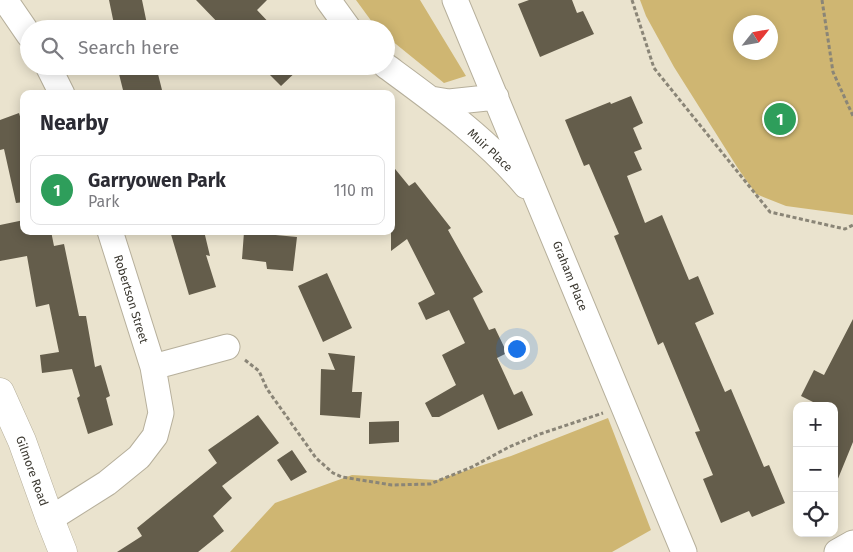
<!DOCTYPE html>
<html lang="en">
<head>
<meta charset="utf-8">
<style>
	:root { --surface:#fff; --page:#f2f2f3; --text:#2b2b33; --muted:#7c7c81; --line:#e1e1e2; --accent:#111827 }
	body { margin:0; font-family:"Fira Sans",sans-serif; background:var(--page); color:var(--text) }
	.controls { position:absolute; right:15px; bottom:15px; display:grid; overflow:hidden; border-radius:10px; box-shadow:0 2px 12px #0003 }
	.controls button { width:45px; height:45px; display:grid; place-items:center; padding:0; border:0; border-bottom:1px solid var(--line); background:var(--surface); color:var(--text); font:25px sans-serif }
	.compass { position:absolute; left:733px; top:15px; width:45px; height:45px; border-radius:50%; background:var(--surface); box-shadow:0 2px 12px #0003; rotate:59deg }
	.you { position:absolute; left:516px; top:348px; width:18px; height:18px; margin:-12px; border:4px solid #fff; border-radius:50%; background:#1a73e8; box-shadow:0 0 0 8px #1a73e833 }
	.badge { display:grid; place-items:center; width:32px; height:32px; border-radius:50%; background:var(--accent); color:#fff; font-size:16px; font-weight:700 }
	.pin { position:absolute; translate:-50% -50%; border:2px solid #fff; box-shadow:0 1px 5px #0006 }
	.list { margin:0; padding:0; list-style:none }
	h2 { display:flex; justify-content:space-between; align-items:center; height:65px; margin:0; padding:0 20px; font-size:21px }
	h2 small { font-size:16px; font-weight:400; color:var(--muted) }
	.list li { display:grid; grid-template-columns:32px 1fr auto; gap:15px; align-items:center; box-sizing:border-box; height:70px; margin:0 10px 10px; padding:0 10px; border:1px solid var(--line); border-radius:10px }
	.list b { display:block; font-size:19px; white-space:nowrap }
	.list p { margin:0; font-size:16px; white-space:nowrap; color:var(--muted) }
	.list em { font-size:16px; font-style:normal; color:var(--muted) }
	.icon { flex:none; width:28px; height:28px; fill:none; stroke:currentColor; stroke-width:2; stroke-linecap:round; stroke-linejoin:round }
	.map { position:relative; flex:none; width:853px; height:552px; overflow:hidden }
	.search { position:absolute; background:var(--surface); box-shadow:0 2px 12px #0003; left:20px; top:20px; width:375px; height:55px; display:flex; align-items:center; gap:12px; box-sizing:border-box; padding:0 18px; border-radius:28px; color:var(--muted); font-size:19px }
	.panel { position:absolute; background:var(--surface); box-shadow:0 2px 12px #0003; left:20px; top:90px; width:375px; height:145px; border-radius:10px }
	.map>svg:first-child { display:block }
	.green { fill:#cfb672; fill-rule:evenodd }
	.building { fill:#645d4b }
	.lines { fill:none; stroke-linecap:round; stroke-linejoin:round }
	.minor-casing { stroke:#b6af9b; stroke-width:27 }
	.tertiary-casing { stroke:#b6af9b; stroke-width:29 }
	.path { stroke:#8a8577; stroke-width:3; stroke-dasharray:4 2.5; stroke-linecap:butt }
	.minor { stroke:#fff; stroke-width:25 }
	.tertiary { stroke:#fff; stroke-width:28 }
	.labels { text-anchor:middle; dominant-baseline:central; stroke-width:5; stroke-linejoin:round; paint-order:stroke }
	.street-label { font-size:12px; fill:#3b3830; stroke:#fff }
</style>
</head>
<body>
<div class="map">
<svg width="853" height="552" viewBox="0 0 853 552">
	<rect width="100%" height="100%" fill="#eae3ce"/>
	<path class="green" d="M356,0H420L466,76L444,83L386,36V29H377L375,26Z
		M640,0H853V215L786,206L756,194L739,170L674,67L646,16ZM770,22V52H740V22Z
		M608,418L651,530L612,552H230L275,503L352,475L437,480L511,456Z"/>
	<path class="building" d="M109,0H142L148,29H115Z
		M196,0H267L257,10L275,29H224Z
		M529,0H572L577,13L583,11L594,34L540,57L518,4Z
		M117,66H156L163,94H124Z
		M261,66H302L281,86Z
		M631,96L643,123L633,128L642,149L634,152L642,170L627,176L645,223L662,215L689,280L698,276L714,314L695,323L725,392L731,389L764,467L769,465L785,503L752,517L749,511L721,523L703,479L713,475L695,432L700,431L663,342L658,345L614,236L619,234L589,164L584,166L565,120L610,102L611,104Z
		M19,113L24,130V202L16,203L4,149L0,150V120Z
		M391,164L409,186L415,182L451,228L448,230L483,292L473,298L489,330L495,328L507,353L497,358L514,395L522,391L533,415L498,430L483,394L439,417H432L425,403L456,385L442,355L465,343L449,310L426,320L418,303L435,294L407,239L391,251Z
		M24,220V231H51L54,246L64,244L79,316H86L95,367L101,365L110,396L106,398L113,425L88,434L77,398L80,396L72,369L42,373L40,355L59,352L49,304L36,307L27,256L0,261V225Z
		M170,231H204L210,256L206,255L216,287L189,295Z
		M244,232L297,237L293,271L267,269L266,262L242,259Z
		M327,273L352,328L323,342L298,286Z
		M853,319V442L835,486L834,406H821L801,396L814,370L824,375Z
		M328,353L355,356L352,392H362L360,418L320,415L321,369L335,370Z
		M258,415L279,443L222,486L232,498L213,516L224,531L198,552H117L142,536L137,528L217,463L208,450Z
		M399,421V442L369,444V422Z
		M292,450L307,472L291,481L277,460Z"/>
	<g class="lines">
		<defs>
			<path id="minor" d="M5,0L29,35
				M328,0L349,29
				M455,0L684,552
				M48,66L62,94
				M386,66C435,102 487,139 526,186
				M431,99L449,102L496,97
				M153,367L227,347
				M50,519L107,483L139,457L155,436L161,413L153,367L110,231
				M837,552L853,543"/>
			<path id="tertiary" d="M0,392L22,441L50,519L63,552"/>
		</defs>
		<use href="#minor" class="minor-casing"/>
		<use href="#tertiary" class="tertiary-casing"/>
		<path class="path" d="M632,0L654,68L770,212L845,229L853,225
			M822,0L833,72L853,116
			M245,360L259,371L267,389L316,458L333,473L342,477L392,485L430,484L472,467L509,447L540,434L603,413"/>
		<use href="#minor" class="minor"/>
		<use href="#tertiary" class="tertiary"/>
	</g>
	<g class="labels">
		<g class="street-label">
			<text transform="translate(490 150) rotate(43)">Muir Place</text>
			<text transform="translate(570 276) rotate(68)">Graham Place</text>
			<text transform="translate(131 299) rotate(73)">Robertson Street</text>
			<text transform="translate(32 471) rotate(70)">Gilmore Road</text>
		</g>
	</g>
</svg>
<div class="controls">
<button>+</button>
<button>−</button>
<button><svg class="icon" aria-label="locate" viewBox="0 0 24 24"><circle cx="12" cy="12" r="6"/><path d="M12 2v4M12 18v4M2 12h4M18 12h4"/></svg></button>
</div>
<svg class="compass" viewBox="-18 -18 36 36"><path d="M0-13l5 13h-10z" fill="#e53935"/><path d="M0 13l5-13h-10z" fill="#7c7c81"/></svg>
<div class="you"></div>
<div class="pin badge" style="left:780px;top:119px;background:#2e9e5b">1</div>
<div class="search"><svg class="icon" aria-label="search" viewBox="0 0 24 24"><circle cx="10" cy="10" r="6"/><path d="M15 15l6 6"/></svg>Search here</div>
<section class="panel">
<h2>Nearby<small></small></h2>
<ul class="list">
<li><span class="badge" style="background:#2e9e5b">1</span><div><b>Garryowen Park</b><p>Park</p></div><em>110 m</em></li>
</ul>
</section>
</div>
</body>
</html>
